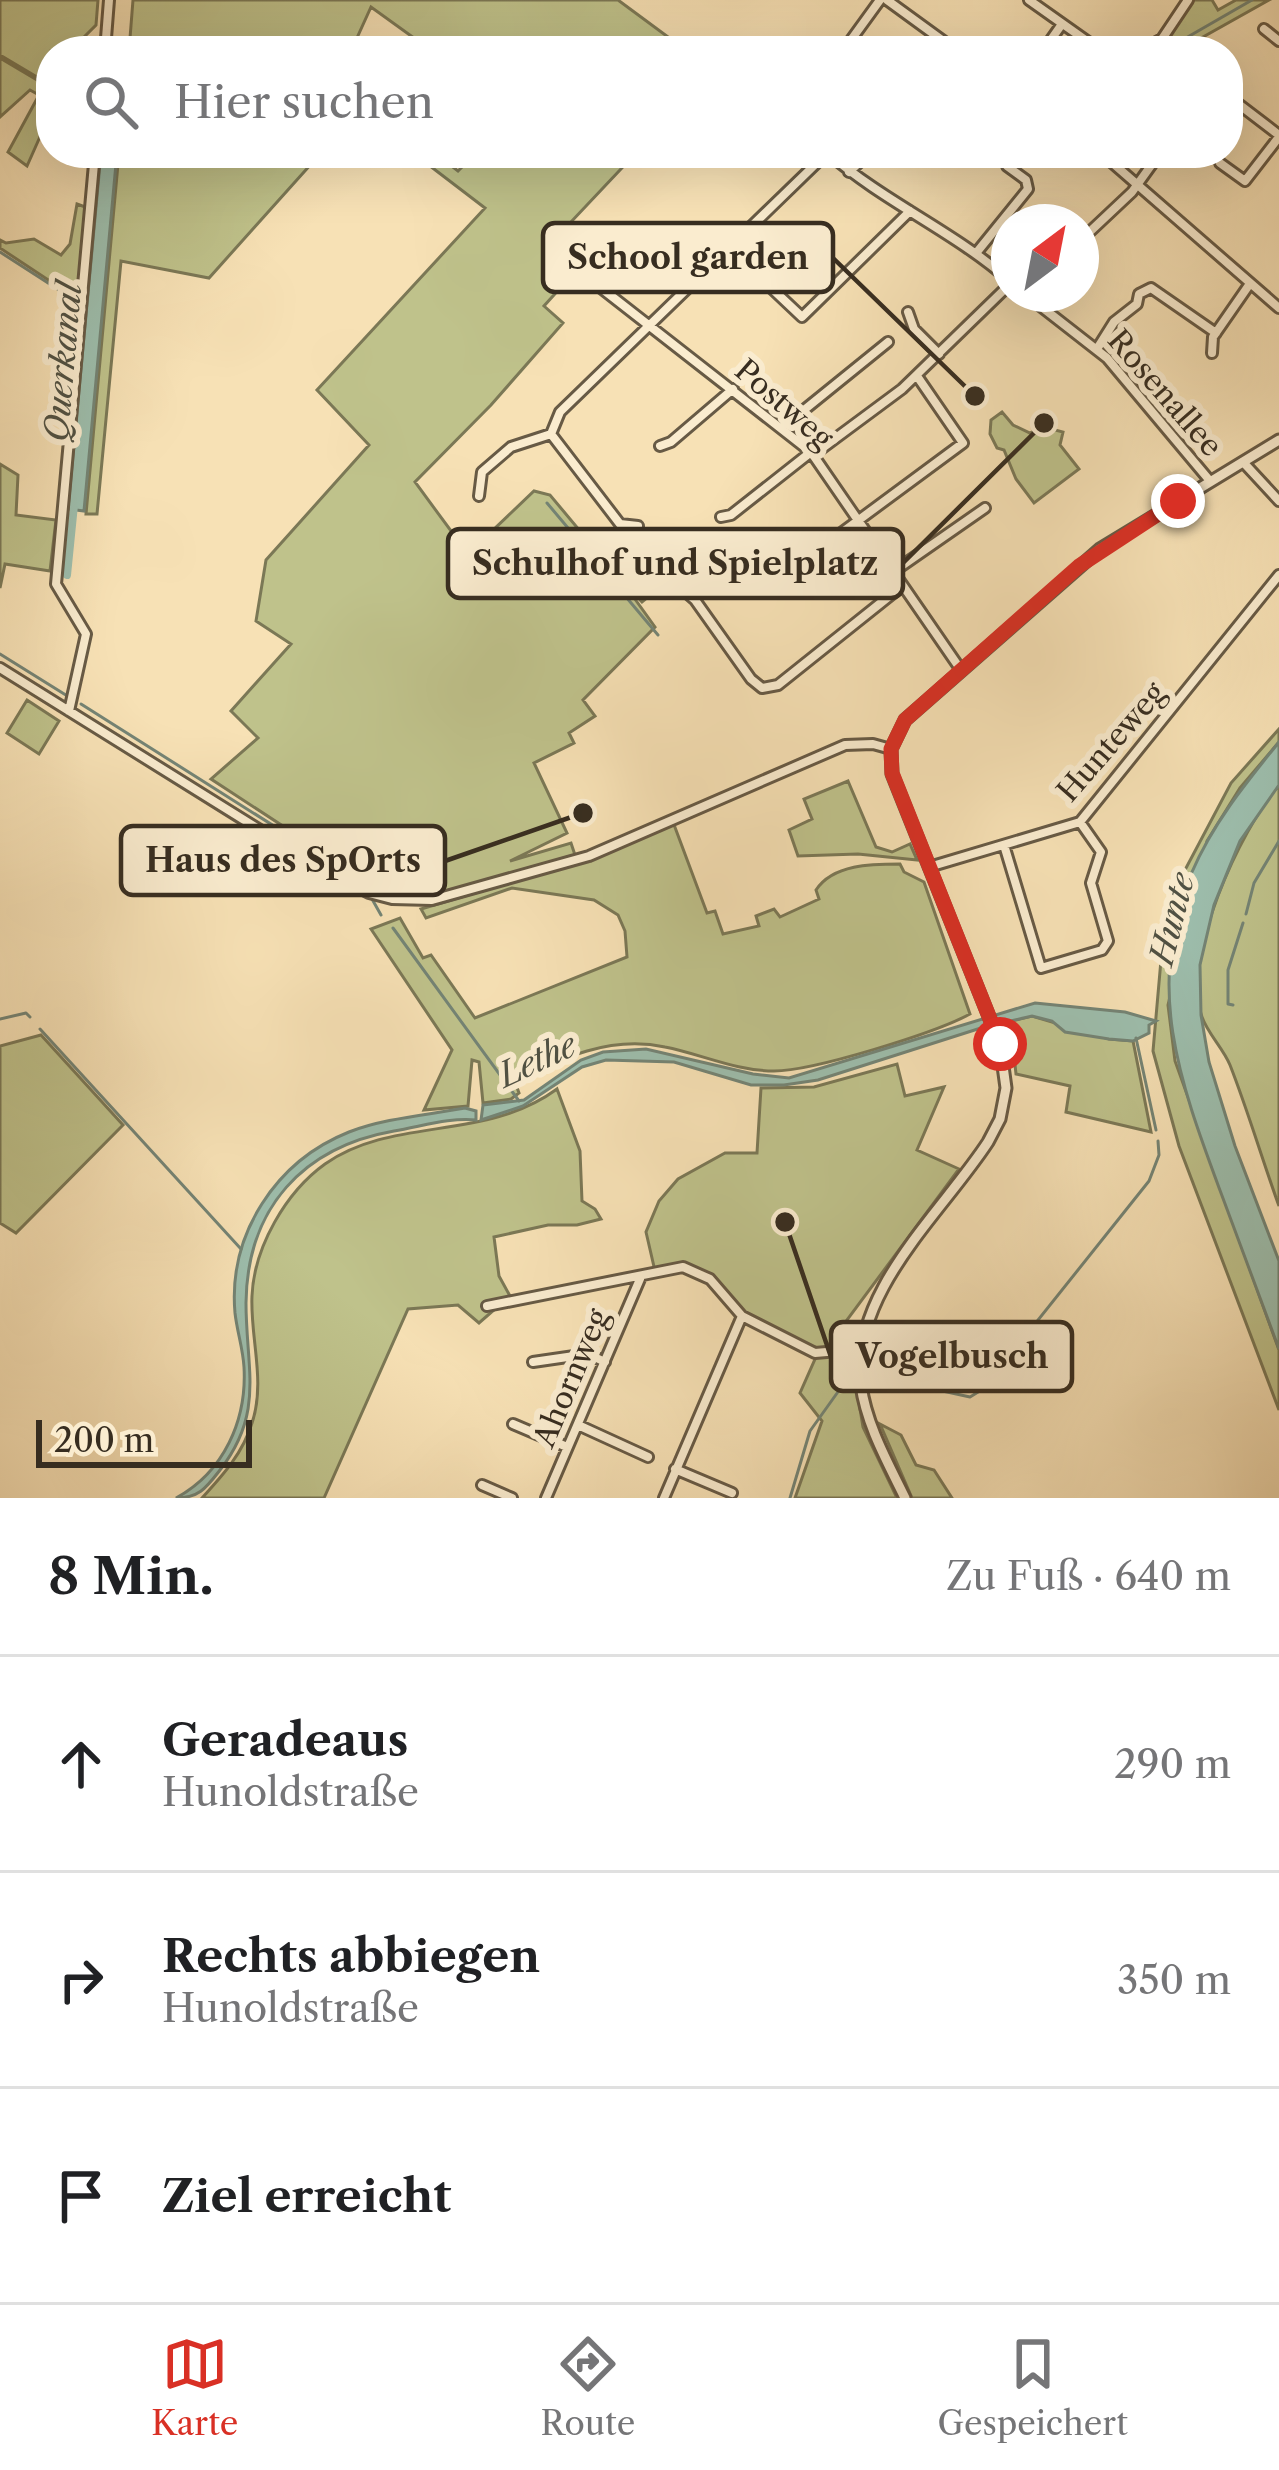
<!DOCTYPE html>
<html lang="de">
<head>
<meta charset="utf-8">
<style>
	:root { --surface:#fff; --page:#f6f6f6; --text:#202124; --muted:#757577; --line:#e0e0e0; --accent:#d93025 }
	body { margin:0; font-family:"Libre Caslon Text",serif; background:var(--page); color:var(--text) }
	.compass { position:absolute; left:991px; top:204px; width:108px; height:108px; border-radius:50%; background:var(--surface); box-shadow:0 12px 48px #0002; rotate:32deg }
	.scale { position:absolute; left:36px; bottom:30px; width:216px; box-sizing:border-box; padding-left:12px; border:6px solid #372d20; border-top:0; font-size:33px; line-height:42px; white-space:nowrap; color:#372d20; -webkit-text-stroke:9px #faeccf; paint-order:stroke }
	.stop { position:absolute; width:36px; height:36px; margin:-27px; border:9px solid #d93025; border-radius:50%; background:#fff }
	.stop.end { background:#d93025; border-color:#fff; box-shadow:0 3px 12px #0008 }
	.list { margin:0; padding:0; list-style:none }
	h2 { display:flex; justify-content:space-between; align-items:center; height:156px; margin:0; padding:0 48px; font-size:51px }
	h2 small { font-size:39px; font-weight:400; color:var(--muted) }
	.list li { display:grid; grid-template-columns:78px 1fr auto; gap:36px; align-items:center; box-sizing:border-box; height:216px; padding:0 48px; border-top:3px solid var(--line) }
	.list b { display:block; font-size:45px; white-space:nowrap }
	.list p { margin:0; font-size:39px; white-space:nowrap; color:var(--muted) }
	.list em { font-size:39px; font-style:normal; color:var(--muted) }
	.icon { flex:none; width:66px; height:66px; fill:none; stroke:currentColor; stroke-width:2; stroke-linecap:round; stroke-linejoin:round }
	.map { position:relative; flex:none; width:1279px; height:1498px; overflow:hidden }
	.search { position:absolute; background:var(--surface); box-shadow:0 12px 48px #0002; left:36px; right:36px; top:36px; height:132px; display:flex; align-items:center; gap:30px; box-sizing:border-box; padding:0 42px; border-radius:48px; color:var(--muted); font-size:45px }
	.sheet { height:804px; background:var(--surface) }
	nav { display:flex; justify-content:space-around; align-items:center; box-sizing:border-box; height:168px; border-top:3px solid var(--line); background:var(--surface); font-size:33px; color:var(--muted) }
	nav a { display:grid; justify-items:center; gap:6px }
	nav .on { color:var(--accent) }
	.map>svg:first-child { display:block }
	.green { fill:#bfc28b; stroke:#7b7856; stroke-width:3 }
	.water { fill:#9dbead; stroke:#748475; stroke-width:3 }
	.lines { fill:none; stroke-linecap:round; stroke-linejoin:round }
	.stream { stroke:#748475; stroke-width:3 }
	.canal { stroke:#9dbead; stroke-width:8 }
	.minor-casing { stroke:#675a45; stroke-width:14 }
	.tertiary-casing { stroke:#675a45; stroke-width:15 }
	.minor { stroke:#faeccf; stroke-width:8 }
	.tertiary { stroke:#faeccf; stroke-width:9 }
	.route { stroke:#d93025; stroke-width:15 }
	.labels { text-anchor:middle; dominant-baseline:central; stroke-width:12; stroke-linejoin:round; paint-order:stroke }
	.street-label { font-size:30px; fill:#372d20; stroke:#faeccf }
	.water-label { font-size:33px; font-style:italic; fill:#505143; stroke:#faeccf }
	.leader { fill:none; stroke:#372d20; stroke-width:4.5 }
	.callout-dot { fill:#372d20; stroke:#faeccf; stroke-width:4.5 }
	.callout { fill:#faeccf; stroke:#372d20; stroke-width:4.5 }
	.callout-label { font-size:33px; text-anchor:middle; font-weight:bold; fill:#372d20 }
</style>
</head>
<body>
<div class="map">
<svg width="1279" height="1498" viewBox="0 0 1279 1498">
	<rect width="100%" height="100%" fill="#f7e1b5"/>
	<filter id="stains"><feTurbulence type="fractalNoise" baseFrequency=".00167" numOctaves="4"/><feColorMatrix values="0 0 0 0 .2 0 0 0 0 .09 0 0 0 0 .02 0 0 0 .5 -.17"/></filter>
	<radialGradient id="worn" r=".72"><stop offset=".6" stop-color="#630" stop-opacity="0"/><stop offset="1" stop-color="#630" stop-opacity=".3"/></radialGradient>
	<path class="green" d="M0,0H98L96,25L70,51H51V71L42,80L0,55Z
		M133,0H618L687,51H432L371,7L351,51H129Z
		M1193,0H1212L1218,10L1236,0H1269L1178,51L1169,45L1168,35Z
		M0,58L42,83L51,75V112L27,166L8,152L39,95L30,90L0,117Z
		M119,153H321L209,278L121,261L97,514H86Z
		M413,153H435L458,171L476,153H636L553,241L582,264L544,306L563,323L491,405L415,482L454,535L471,551L534,491L550,495L605,561L624,546L659,588L642,602L622,581L655,627L583,700L595,716L569,733L574,743L534,763L567,833L510,861L571,843L575,855L430,897L373,891L370,883L211,779L258,738L231,711L291,644L256,621L266,560L369,445L317,390L485,208Z
		M77,204L88,208L77,299L0,248V240L6,243L34,239L61,255L70,244Z
		M1002,412L1013,425L1030,433L1044,427L1063,432L1060,445L1079,469L1034,503L1016,479L1004,450L997,448L990,434L991,420Z
		M0,464L18,475L16,515L56,520L50,571L5,564L0,588Z
		M27,700L59,721L39,754L7,733Z
		M1279,729V742L1240,788L1207,841L1168,1005L1175,1061L1279,1350V1410L1179,1146L1153,1051L1161,960L1177,885L1231,783Z
		M848,781L876,847L892,852L910,844L917,860L858,854L798,856L789,830L812,819L804,799Z
		M1279,785V1206C1262,1159 1248,1111 1230,1065C1223,1048 1208,1034 1202,1017C1181,958 1240,830 1279,785Z
		M673,822L707,913L715,911L723,934L759,926L756,916L774,909L780,917L819,899L816,890C833,864 872,864 900,864L904,872L924,882L970,1014C935,1033 813,1071 774,1071C736,1071 701,1054 665,1047C610,1035 562,1058 515,1082L519,1093L511,1099L483,1103L479,1062L472,1060L468,1106L424,1110L452,1050L371,929L400,918L423,958L431,955L475,1018L627,957L625,931L618,915L594,900L512,888L426,918L421,909L590,859Z
		M1032,1016L1109,1039L1133,1041L1151,1132L1066,1112L1070,1086L1016,1074L1013,1046L1003,1023Z
		M41,1035L123,1125L16,1233L0,1223V1046Z
		M897,1064L905,1096L944,1087L917,1150L959,1169L827,1347L815,1350C794,1340 765,1332 746,1318C705,1288 721,1259 655,1271L646,1232L659,1201L678,1179L725,1153H757L761,1088L814,1087Z
		M557,1089L580,1151L582,1201L595,1209L601,1219L577,1225H548L494,1237L499,1276L510,1296L479,1323L458,1305L408,1309L324,1498H202C223,1475 243,1453 252,1423C266,1381 250,1338 252,1296C254,1247 286,1192 325,1164C393,1116 485,1142 557,1089Z
		M851,1354L863,1427L897,1498H795L822,1421L800,1393L816,1357Z
		M880,1424L901,1435L916,1465L934,1470L952,1498H912Z"/>
	<path class="water" d="M101,153H117L84,511L68,509Z
		M1279,742V785L1240,841L1214,905L1200,965L1201,1015L1209,1062L1235,1146L1279,1261V1349C1260,1297 1240,1245 1221,1193C1181,1085 1143,986 1192,872C1213,823 1246,783 1279,742Z
		M1035,1003L1125,1012L1156,1021L1149,1025V1033L1133,1041L1109,1039L1065,1032L1052,1021L1032,1016L984,1027L818,1080L784,1085H751L674,1062L606,1060L582,1067L523,1106L481,1120L483,1105L524,1100L581,1060L603,1052L646,1049L753,1074L789,1078Z
		M465,1108L476,1111V1120C450,1117 420,1127 394,1131C303,1147 247,1208 246,1303C246,1369 265,1412 220,1470C206,1488 199,1498 176,1498C224,1472 247,1420 244,1367C243,1349 237,1331 235,1313C228,1234 276,1161 349,1132C385,1118 428,1115 465,1108Z"/>
	<g class="lines">
		<path class="stream" d="M1172,46L1252,0
			M0,252L73,299
			M547,503L658,635
			M0,654L69,697
			M81,704L353,876
			M364,882L369,886
			M372,899L381,915
			M1246,914L1254,883L1279,841
			M393,928L519,1101
			M1233,1005L1228,1004V970L1243,923
			M0,1019L26,1013L30,1017
			M40,1029L241,1249
			M1136,1038L1156,1130
			M866,1366L884,1361L928,1386
			M938,1390L970,1397L983,1389L1149,1181L1159,1155L1158,1141
			M790,1498L810,1431L850,1375"/>
		<path class="canal" d="M67,575L74,505"/>
		<defs>
			<path id="minor" d="M887,0L957,51
				M1029,0L1101,51
				M1264,29L1279,41
				M105,51L109,0
				M843,51L880,0
				M1043,51L1062,24
				M1140,51L1162,39
				M1170,51L1162,39L1188,0
				M1228,96L1279,135
				M828,153C884,202 953,231 1009,280
				M1101,153L1279,308
				M1220,163L1245,181L1279,137
				M849,172L869,153
				M1081,240L1132,192L1160,153
				M730,249L802,317L910,211
				M977,252L1028,189L1026,180L1007,166
				M578,270L811,452L961,670
				M1025,294L1107,358L1210,481
				M908,312L914,329L939,354
				M1097,349L1114,322L1137,304L1139,294L1151,288L1216,333
				M1212,353L1213,337L1249,285
				M783,427L888,342
				M660,446L671,442L733,389
				M813,455L902,389L1009,285
				M1243,462L1279,501
				M479,496L482,472L511,447L551,434
				M721,517L731,515L811,452
				M638,526L620,524L551,434L560,412L827,153
				M893,572L985,508
				M779,579L963,443L917,376
				M680,587L695,600L751,679L762,688L778,685L902,586
				M0,668L326,871L369,893L392,899L432,900L589,856L845,745L873,744L891,749
				M69,711L86,634L56,584L95,153
				M1004,845L1041,968L1102,950L1108,941L1091,883L1101,852L1080,822
				M929,867L1080,822L1279,575
				M487,1306L683,1267L710,1279L742,1316L815,1353L862,1349
				M533,1362L588,1354L605,1362
				M513,1424L567,1447
				M578,1425L648,1457
				M675,1469L732,1493
				M482,1485L512,1498
				M546,1498L640,1279
				M664,1498L742,1316"/>
			<path id="tertiary" d="M905,1498C888,1463 866,1424 861,1385C850,1292 941,1214 988,1142L1000,1119L1006,1088L1000,1044L892,774L891,749L905,720L1100,549L1279,440"/>
		</defs>
		<use href="#minor" class="minor-casing"/>
		<use href="#tertiary" class="tertiary-casing"/>
		<use href="#minor" class="minor"/>
		<use href="#tertiary" class="tertiary"/>
	</g>
	<g class="lines">
		<path class="route" d="M1000,1044L892,773L891,749L905,720L1079,566L1178,501"/>
	</g>
	<g class="labels">
		<g class="street-label">
			<text transform="translate(1165 393) rotate(49)">Rosenallee</text>
			<text transform="translate(784 404) rotate(41)">Postweg</text>
			<text transform="translate(1111 742) rotate(-49)">Hunteweg</text>
			<text transform="translate(571 1378) rotate(-67)">Ahornweg</text>
		</g>
		<g class="water-label">
			<text transform="translate(63 362) rotate(-85)">Querkanal</text>
			<text transform="translate(1172 919) rotate(-76)">Hunte</text>
			<text transform="translate(537 1060) rotate(-25)">Lethe</text>
		</g>
	</g>
	<path class="leader" d="M975 396L833 258M1044 423L903 563M583 813L445 861M785 1222L831 1357"/>
	<g class="callout-dot">
		<circle cx="975" cy="396" r="12"/>
		<circle cx="1044" cy="423" r="12"/>
		<circle cx="583" cy="813" r="12"/>
		<circle cx="785" cy="1222" r="12"/>
	</g>
	<g class="callout">
		<rect x="543" y="223" width="290" height="69" rx="12"/>
		<rect x="448" y="529" width="455" height="69" rx="12"/>
		<rect x="121" y="826" width="324" height="69" rx="12"/>
		<rect x="831" y="1322" width="241" height="69" rx="12"/>
	</g>
	<g class="callout-label">
		<text x="688" y="269">School garden</text>
		<text x="675" y="575">Schulhof und Spielplatz</text>
		<text x="283" y="872">Haus des SpOrts</text>
		<text x="952" y="1368">Vogelbusch</text>
	</g>
	<rect width="100%" height="100%" filter="url(#stains)"/>
	<rect width="100%" height="100%" fill="url(#worn)"/>
</svg>
<svg class="compass" viewBox="-18 -18 36 36"><path d="M0-13l5 13h-10z" fill="#e53935"/><path d="M0 13l5-13h-10z" fill="#757577"/></svg>
<div class="scale">200 m</div>
<div class="stop" style="left:1000px;top:1044px"></div>
<div class="stop end" style="left:1178px;top:501px"></div>
<div class="search"><svg class="icon" aria-label="search" viewBox="0 0 24 24"><circle cx="10" cy="10" r="6"/><path d="M15 15l6 6"/></svg>Hier suchen</div>
</div>
<section class="sheet">
<h2>8 Min.<small>Zu Fuß · 640 m</small></h2>
<ul class="list">
<li><svg class="icon" aria-label="ahead" viewBox="0 0 24 24"><path d="M12 20V5M6 11l6-6 6 6"/></svg><div><b>Geradeaus</b><p>Hunoldstraße</p></div><em>290 m</em></li>
<li><svg class="icon" aria-label="right" viewBox="0 0 24 24"><path d="M7 20v-9h11M14 6l5 5-5 5"/></svg><div><b>Rechts abbiegen</b><p>Hunoldstraße</p></div><em>350 m</em></li>
<li><svg class="icon" aria-label="arrive" viewBox="0 0 24 24"><path d="M6 21V4h12l-3 4 3 4H6"/></svg><div><b>Ziel erreicht</b></div></li>
</ul>
</section>
<nav>
<a class="on"><svg class="icon" aria-label="map" viewBox="0 0 24 24"><path d="M3 6l6-2 6 2 6-2v14l-6 2-6-2-6 2zM9 4v14M15 6v14"/></svg>Karte</a>
<a><svg class="icon" aria-label="directions" viewBox="0 0 24 24"><path d="M12 3l9 9-9 9-9-9zM9 14v-3h6M13 9l2 2-2 2"/></svg>Route</a>
<a><svg class="icon" aria-label="saved" viewBox="0 0 24 24"><path d="M7 4h10v16l-5-4-5 4z"/></svg>Gespeichert</a>
</nav>
</body>
</html>
